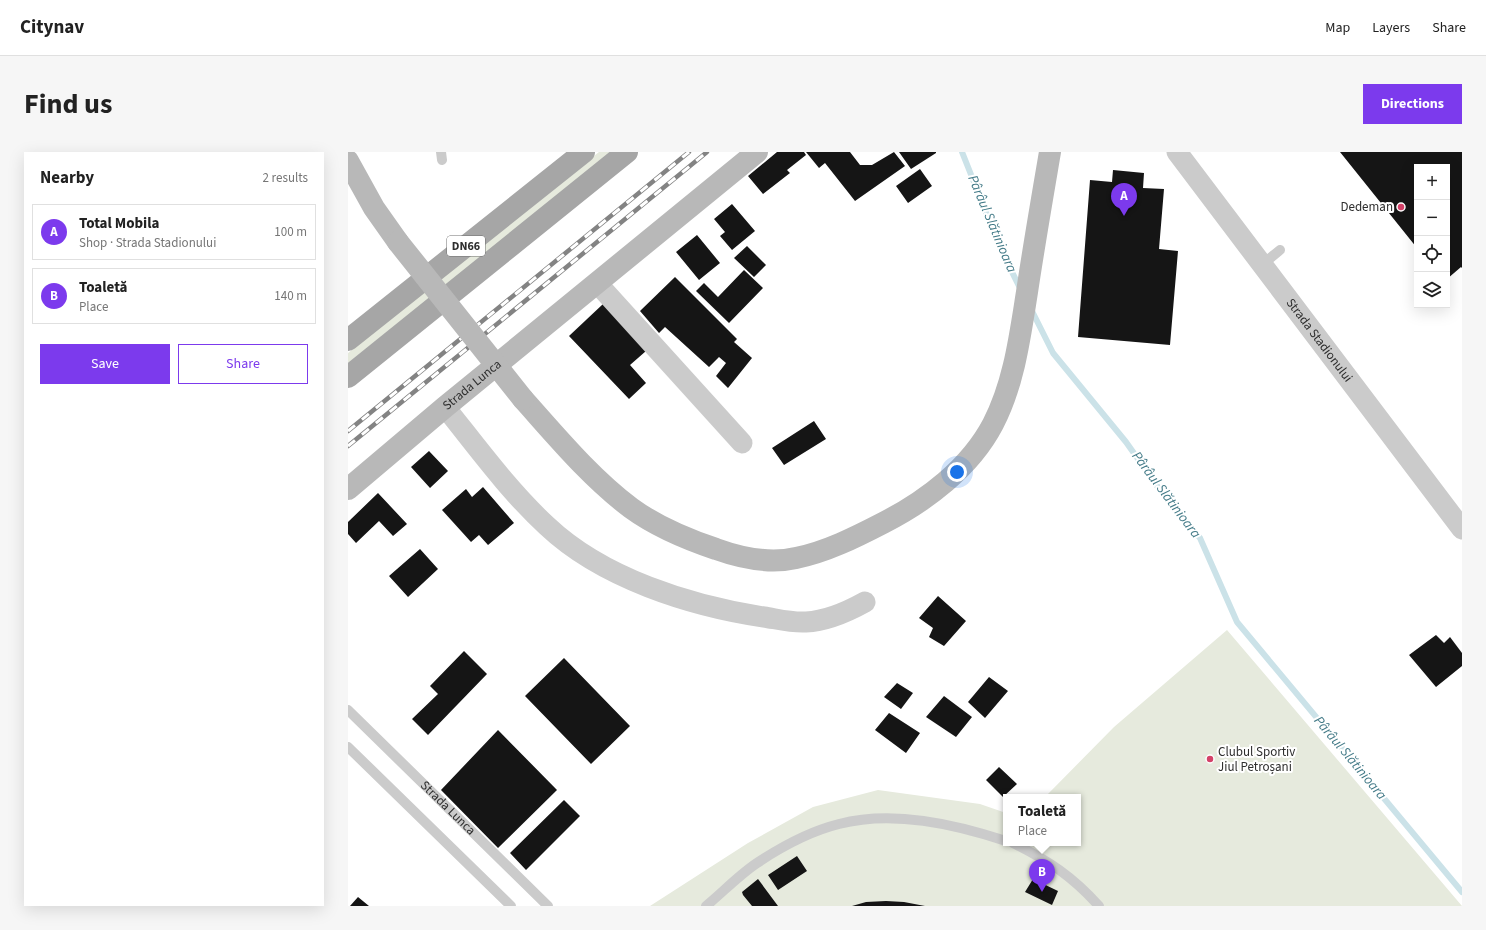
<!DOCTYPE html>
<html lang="en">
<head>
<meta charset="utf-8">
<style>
	:root { --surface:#fff; --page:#f6f6f6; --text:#222; --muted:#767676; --line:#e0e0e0; --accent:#7c3aed }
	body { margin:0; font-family:"Source Sans 3",sans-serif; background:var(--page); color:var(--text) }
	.controls { position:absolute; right:12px; top:12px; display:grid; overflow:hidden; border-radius:0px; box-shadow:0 4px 16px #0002 }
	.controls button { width:36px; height:36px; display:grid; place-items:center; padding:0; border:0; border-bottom:1px solid var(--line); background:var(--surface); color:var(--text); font:20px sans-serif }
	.you { position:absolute; left:609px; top:320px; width:14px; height:14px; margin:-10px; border:3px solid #fff; border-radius:50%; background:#1a73e8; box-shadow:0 0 0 6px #1a73e833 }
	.badge { display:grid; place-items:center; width:26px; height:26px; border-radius:50%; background:var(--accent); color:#fff; font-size:13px; font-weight:700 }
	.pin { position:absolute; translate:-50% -33px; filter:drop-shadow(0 1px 2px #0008) }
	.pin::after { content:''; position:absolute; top:21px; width:14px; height:12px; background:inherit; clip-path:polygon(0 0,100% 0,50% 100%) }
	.popup { position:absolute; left:655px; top:642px; width:78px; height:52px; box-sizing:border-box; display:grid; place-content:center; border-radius:0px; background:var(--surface); filter:drop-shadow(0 1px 3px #0005); font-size:13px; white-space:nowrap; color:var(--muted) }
	.popup b { font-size:15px; color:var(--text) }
	.popup::after { content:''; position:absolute; left:50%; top:100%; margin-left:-8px; border:8px solid transparent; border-top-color:var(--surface) }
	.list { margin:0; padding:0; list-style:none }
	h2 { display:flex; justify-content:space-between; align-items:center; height:52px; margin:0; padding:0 16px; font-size:17px }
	h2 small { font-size:13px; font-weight:400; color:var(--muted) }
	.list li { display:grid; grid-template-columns:26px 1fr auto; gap:12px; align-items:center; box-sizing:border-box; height:56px; margin:0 8px 8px; padding:0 8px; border:1px solid var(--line); border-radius:0px }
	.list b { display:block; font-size:15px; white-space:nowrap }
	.list p { margin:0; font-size:13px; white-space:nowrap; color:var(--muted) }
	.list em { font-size:13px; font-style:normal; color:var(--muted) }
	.actions { display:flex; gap:8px; padding:12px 16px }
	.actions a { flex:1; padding:9px 0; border:1px solid var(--accent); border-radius:0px; text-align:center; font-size:14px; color:var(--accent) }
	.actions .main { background:var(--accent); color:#fff }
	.icon { flex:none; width:22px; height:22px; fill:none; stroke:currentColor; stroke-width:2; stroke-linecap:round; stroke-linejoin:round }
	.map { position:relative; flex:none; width:1114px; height:754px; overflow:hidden; border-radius:0px }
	header { display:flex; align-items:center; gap:24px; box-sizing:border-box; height:56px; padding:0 20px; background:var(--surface); border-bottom:1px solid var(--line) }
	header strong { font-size:19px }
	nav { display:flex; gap:22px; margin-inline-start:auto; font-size:14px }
	.intro { display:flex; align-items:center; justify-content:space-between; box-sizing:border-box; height:96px; padding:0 24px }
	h1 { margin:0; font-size:28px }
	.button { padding:10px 18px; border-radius:0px; background:var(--accent); color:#fff; font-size:14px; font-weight:700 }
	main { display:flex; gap:24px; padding:0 24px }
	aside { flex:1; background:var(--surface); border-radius:0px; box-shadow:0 4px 16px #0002 }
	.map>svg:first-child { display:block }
	.green { fill:#e6eadd }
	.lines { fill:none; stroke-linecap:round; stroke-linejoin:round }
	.stream { stroke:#cbe2e8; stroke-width:6 }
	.building { fill:#151515 }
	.service { stroke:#cbcbcb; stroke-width:10 }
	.minor { stroke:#cbcbcb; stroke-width:21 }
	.secondary { stroke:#b8b8b8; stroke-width:22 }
	.primary { stroke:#a6a6a6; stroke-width:22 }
	.rail-casing { stroke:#838383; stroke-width:4.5 }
	.rail { stroke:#fff; stroke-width:3; stroke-dasharray:9; stroke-linecap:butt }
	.secondary-bridge { stroke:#b8b8b8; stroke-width:22 }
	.poi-dot { fill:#d44168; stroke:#fff; stroke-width:1.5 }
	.labels { text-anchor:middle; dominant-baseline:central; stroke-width:4; stroke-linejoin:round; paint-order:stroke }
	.shield { fill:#fff; stroke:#6d6d6d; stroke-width:1 }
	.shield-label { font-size:12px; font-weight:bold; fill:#2e2e2e }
	.poi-label { font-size:13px; fill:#2e2e2e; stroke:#fff; text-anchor:end }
	.street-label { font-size:13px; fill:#2e2e2e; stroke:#fff }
	.water-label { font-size:14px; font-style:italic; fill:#447b88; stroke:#fff }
</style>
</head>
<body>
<header>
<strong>Citynav</strong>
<nav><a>Map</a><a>Layers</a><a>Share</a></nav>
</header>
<div class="intro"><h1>Find us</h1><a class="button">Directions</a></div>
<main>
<aside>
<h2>Nearby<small>2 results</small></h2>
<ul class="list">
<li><span class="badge">A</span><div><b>Total Mobila</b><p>Shop · Strada Stadionului</p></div><em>100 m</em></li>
<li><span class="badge">B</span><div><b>Toaletă</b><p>Place</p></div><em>140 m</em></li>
</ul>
<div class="actions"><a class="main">Save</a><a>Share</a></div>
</aside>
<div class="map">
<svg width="1114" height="754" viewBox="0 0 1114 754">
	<rect width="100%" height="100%" fill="#fff"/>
	<path class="green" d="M251,0H265L0,211V201Z
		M879,478L1114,754H302L400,691L465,655L530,638L632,652L658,661V691H730V645H697L766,575Z"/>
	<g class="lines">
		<path class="stream" d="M614,0L653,98L673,138
			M683,157L705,201L778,290L812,338L852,386L889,470L1114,740"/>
	</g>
	<path class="building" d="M429,0H456L458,3L439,18L442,21L415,42L400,24Z
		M458,0H502L512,13H524L546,0L557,14L507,49L477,11L471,16Z
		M551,0H588V1L563,17Z
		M992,0H1114V116L1113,115L1099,127V15H1069V96Z
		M572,17L584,34L560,51L548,34Z
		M765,18L796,21L795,36L816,37L811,97L830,99L822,193L730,185L742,28L764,30Z
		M384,52L407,79L384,98L372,84L377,80L366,67Z
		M349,83L372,111L351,128L328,100Z
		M399,94L418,113L406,125L386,106Z
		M396,118L415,136L381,171L348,139L356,131L370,145Z
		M327,125L389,187L386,190L404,206L380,236L368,224L378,211L371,205L361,215L317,175L311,181L292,159Z
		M255,152L298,199L282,213L298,231L281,247L221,184Z
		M466,269L478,287L436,313L424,296Z
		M81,299L100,319L82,336L63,315Z
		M135,335L166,371L140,393L131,383L123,390L94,358L118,337L124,345Z
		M30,341L59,372L45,384L31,369L8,391L0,382V370Z
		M72,397L90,417L60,445L41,424Z
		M590,444L618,469L596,494L581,485L585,476L571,466Z
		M1088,483L1096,491L1102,485L1114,501V514L1088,535L1061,503Z
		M116,499L139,522L80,583L64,567L90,542L82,534Z
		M216,506L282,574L243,612L177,544Z
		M641,525L660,539L637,566L620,550Z
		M549,531L565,541L553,557L536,545Z
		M596,544L624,565L608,585L578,565Z
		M541,561L572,581L558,601L527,578Z
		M150,578L209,638L150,696L93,638Z
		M651,615L669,632L655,645L638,628Z
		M216,648L232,664L178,718L162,701Z
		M449,704L459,719L430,738L420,723Z
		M410,727L430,754H404L395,743L394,740Z
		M685,727L710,739L704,753L677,740Z
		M10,745L21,754H2Z
		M538,749L556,750L577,754H504L518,750Z"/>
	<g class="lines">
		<g class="service">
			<path d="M93,0L94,8"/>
			<path d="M915,112L932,98"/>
			<path id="s1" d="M0,558L200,754"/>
			<path d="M0,595L163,754"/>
			<path d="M665,691C701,709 724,724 751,754"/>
			<path d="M358,754C375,740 391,723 409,711C433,695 463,679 491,672C545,658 606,672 658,689"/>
		</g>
		<g class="minor">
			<path id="s2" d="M829,0L1114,377"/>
			<path d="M249,131L394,291"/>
			<path d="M97,255C129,295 161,339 199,374C254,426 342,454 416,465C429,467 444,471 458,470C479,469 499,460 517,450"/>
		</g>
		<g class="secondary">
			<path d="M0,9L26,56L50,90"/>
			<path d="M175,247C209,285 242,325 283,356C309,375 338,387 368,397C393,406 422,412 448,406C478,400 508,385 535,371C578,349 622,316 645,272C666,232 672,184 679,140C686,93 694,47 702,0"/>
			<path id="s3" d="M0,337L97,255L409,0"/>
		</g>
		<path class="primary" d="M0,188L236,0
			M0,225L279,0"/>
		<defs>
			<path id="rail" d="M0,279L341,0
				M0,294L359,0"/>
		</defs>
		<use href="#rail" class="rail-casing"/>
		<use href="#rail" class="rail"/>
		<path class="secondary-bridge" d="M50,90L175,247"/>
	</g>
	<g class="poi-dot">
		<circle cx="1053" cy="55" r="4"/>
		<circle cx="862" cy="607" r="4"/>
	</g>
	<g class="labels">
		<rect class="shield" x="99" y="84" width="38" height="20" rx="3"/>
		<g class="shield-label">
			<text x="118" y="94">DN66</text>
		</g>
		<g class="poi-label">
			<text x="1045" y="55">Dedeman</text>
			<text x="870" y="600" text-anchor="start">Clubul Sportiv<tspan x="870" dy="15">Jiul Petroșani</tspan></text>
		</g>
		<g class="street-label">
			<text stroke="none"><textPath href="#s2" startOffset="236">Strada Stadionului</textPath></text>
			<text stroke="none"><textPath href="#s3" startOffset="162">Strada Lunca</textPath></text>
			<text stroke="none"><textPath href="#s1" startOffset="140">Strada Lunca</textPath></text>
		</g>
		<g class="water-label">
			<text transform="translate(644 72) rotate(67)">Pârâul Slătinioara</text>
			<text transform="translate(818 343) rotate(53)">Pârâul Slătinioara</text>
			<text transform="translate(1002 606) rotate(50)">Pârâul Slătinioara</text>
		</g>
	</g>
</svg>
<div class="controls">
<button>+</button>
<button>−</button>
<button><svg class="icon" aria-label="locate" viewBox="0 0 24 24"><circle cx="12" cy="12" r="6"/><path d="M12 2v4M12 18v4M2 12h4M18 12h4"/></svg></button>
<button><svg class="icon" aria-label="layers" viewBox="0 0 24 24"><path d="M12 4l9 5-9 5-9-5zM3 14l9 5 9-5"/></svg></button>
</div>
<div class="you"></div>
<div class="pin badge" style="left:776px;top:64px">A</div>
<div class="pin badge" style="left:694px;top:740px">B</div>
<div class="popup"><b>Toaletă</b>Place</div>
</div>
</main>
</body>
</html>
